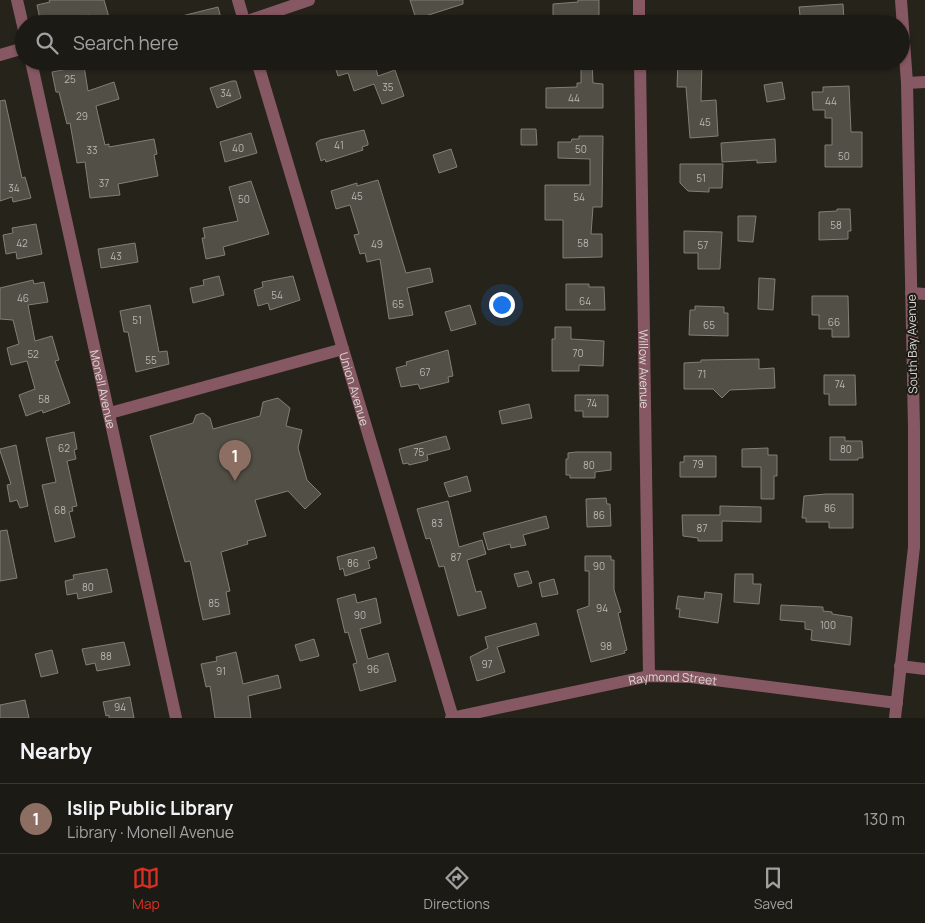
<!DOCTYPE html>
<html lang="en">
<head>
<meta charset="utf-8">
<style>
	:root { --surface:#1c1a14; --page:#292722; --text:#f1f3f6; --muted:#a0a1a0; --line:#3a3834; --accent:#d93025 }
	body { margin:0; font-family:Manrope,sans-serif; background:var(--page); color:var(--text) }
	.you { position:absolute; left:501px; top:304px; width:18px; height:18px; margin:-12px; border:4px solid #fff; border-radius:50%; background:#1a73e8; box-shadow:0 0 0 8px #1a73e833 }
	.badge { display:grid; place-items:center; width:32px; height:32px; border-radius:50%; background:var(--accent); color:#fff; font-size:16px; font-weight:700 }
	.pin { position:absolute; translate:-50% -41px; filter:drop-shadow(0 1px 2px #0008) }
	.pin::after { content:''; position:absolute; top:26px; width:18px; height:15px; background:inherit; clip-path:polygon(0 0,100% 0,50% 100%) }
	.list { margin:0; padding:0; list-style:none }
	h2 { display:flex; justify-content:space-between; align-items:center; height:65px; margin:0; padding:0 20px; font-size:21px }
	h2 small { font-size:16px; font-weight:400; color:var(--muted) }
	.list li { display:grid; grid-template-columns:32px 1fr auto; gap:15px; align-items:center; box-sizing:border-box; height:70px; padding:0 20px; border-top:1px solid var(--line) }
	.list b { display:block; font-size:19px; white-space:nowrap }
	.list p { margin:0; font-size:16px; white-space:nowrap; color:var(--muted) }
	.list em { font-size:16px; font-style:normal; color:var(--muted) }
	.icon { flex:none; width:28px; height:28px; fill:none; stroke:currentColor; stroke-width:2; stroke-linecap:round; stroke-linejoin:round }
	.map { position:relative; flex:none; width:925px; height:718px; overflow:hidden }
	.search { position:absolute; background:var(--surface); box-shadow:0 1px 4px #0004; left:15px; right:15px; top:15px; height:55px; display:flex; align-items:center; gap:12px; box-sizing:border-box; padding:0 18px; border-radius:28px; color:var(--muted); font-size:19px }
	.sheet { height:135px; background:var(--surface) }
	nav { display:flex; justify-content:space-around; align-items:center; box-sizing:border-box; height:70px; border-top:1px solid var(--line); background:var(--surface); font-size:14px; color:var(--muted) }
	nav a { display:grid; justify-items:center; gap:2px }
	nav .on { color:var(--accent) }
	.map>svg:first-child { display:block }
	.building { fill:#524f46; stroke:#827f75 }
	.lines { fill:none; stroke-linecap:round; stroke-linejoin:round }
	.minor { stroke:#865863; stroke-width:12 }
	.labels { text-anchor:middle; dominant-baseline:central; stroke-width:4; stroke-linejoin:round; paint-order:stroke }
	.number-label { font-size:10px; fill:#b8b6b0 }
	.street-label { font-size:12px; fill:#dad8d3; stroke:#1c1a12 }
</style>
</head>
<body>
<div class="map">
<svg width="925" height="718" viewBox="0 0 925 718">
	<rect width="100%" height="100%" fill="#26231b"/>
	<path class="building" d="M49,0H104L111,24H91L89,15L51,24H41L37,5L50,2Z
		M410,0H463V4L416,19Z
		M578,0H599V21H586L585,24L553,22V4L578,2Z
		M843,4L844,21L838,22V24H801L799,7Z
		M218,7L222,22L171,24L170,19Z
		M333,61H374L378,76L395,70L404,96L382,104L374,84L354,91L348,73L338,76Z
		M581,61H592L593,83L603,84V108H546V88L577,87V83H581Z
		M678,61H702L701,101L716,100L718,136L690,138L686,87H677Z
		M84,66L88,91L114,82L119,99L96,106L105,145L109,144V147L154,139L157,154L154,155L158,176L118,184L120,195L90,198L85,162L77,163L70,123L67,124L59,92H56L52,72Z
		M232,81H236L241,98L217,108L210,88Z
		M782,82L785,99L767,102L764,85Z
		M849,86L851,132H862V167H825V145H832V118H825V110H813L812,92H823V87Z
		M5,100L22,178L25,177L31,198L13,202L12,197L0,201V101Z
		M521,129H536L537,145H521Z
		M364,130L368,143V145L362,147L363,150L326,162L325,159L321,161L316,143L320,140Z
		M251,133L257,153L225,162L220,142Z
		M579,136H603L602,207H593L591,234H602V257L563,258V220H545V185H590V159L558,158V142H571L572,139H579Z
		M775,139L776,162L757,163V160L722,162L721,143Z
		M451,149L457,167L439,173L433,155Z
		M680,164H723L722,188H709V192L688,191L680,183Z
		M378,180L406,273L430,268L433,282L407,288L413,315L389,319L380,259L367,262L365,253L360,254L354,235L359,234L350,205L336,209L331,191L357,183V186Z
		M251,181L269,234L223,247L225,255L206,259L202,238H205L203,228L238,221L229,187Z
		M837,209H850L851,231H848V239L819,240V212L837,211Z
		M738,216H756L753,242L738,241Z
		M36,224L42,254L17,259L16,252L6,254L3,235L13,233L12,228Z
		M684,231L722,232L720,269H698V253H684Z
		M135,243L138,262L101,268L98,249Z
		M219,276L224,295L193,303L190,288L204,285L203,280Z
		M293,276L300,300L270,310L268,303L258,306L254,290L263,287L262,282Z
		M759,278L775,279L773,310L758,309Z
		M33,280L34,284L44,282L48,302L28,305L35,341L52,336L59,360L55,361L70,403L43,413L42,410L26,416L19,395L35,389L27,361L11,365L7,348L19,344L13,320L0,319V288Z
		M566,284H589V287H604L605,310H566Z
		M812,296H848L849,337H832V329H819V315H812Z
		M150,305L159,352L167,351L169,364L136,372L128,332H124L120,311Z
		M470,305L476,324L451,331L445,312Z
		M695,306L724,307V313H728V336L689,335L690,310H695Z
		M555,327H571V339L604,341L603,366L579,365V371H552V339H555Z
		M448,350L453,376L448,377L449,382L420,389L418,384L401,387L396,368L407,365L406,362Z
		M759,359V369L774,368L775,388L730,390L722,398L713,389H684V363L701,362V360Z
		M824,375H855L856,405H829V394H824Z
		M575,395H608V417H583V411H575Z
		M278,398L290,408L286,426L302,430L298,448L307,480L321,494L305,509L288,491L255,500L266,536L247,541L248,544L221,552L230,591L226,592L230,614L203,620L190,561L185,562L150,436L193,423L196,415L203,413L210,418L213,429L260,416L263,402Z
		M529,404L532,418L502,424L499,411Z
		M74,432L77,449L74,450L76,459L67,461L77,506L72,507L73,511L69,512L75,537L55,542L42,485L56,482L46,438Z
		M446,436L450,449L427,455L428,460L426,461L409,465L408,463L403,464L399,449Z
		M830,437H845V441H862L863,458H858V460H830Z
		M16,445L28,506L20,508L17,500L10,502L7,485L11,484L0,451V449Z
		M768,448V455H777V476H774V499H761V467H742V449Z
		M576,452H611V470L595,472V478H570V475H566V459H568V453Z
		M684,456H716V477H680V462H684Z
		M467,476L471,491L449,497L444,483Z
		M826,494H853V528H829V522H806V518H802L804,496Z
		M606,498L607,504H610L611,526L587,527L586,499Z
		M448,501L459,547L482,540L486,554L467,560L476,592L481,591L486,608L458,616L444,566L439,567L430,538L426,539L417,509Z
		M720,506L761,507V522L722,521V541H698V538L683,536L682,515H720Z
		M546,516L549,528L523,535L526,545L511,548L510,544L488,550L483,533Z
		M7,530L17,578L0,581V531Z
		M374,547L377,558L368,561L370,568L345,576L343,568L340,570L337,557Z
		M585,556H611V560H614V590L621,612L618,613L627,650L624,651L625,653L591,662L577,610L589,606V571H585Z
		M107,569L112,592L78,599L77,593L67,595L65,581L74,579L73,575Z
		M528,571L532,583L518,587L514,574Z
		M735,574H753V584H761L759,604L734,602Z
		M554,579L558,594L542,597L539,583Z
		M705,592L722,594L718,623L679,617L680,609H676L678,596L704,599Z
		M355,594L357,603L376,598L381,623L360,629L368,659L388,653L396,681L360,691L353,664L357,663L348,632L345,633L337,599Z
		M781,605L823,607V611L832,612V614L852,617L850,645L811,640L812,630L805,629V622L780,620Z
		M536,623L539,635L497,647L505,672L477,681L470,657L488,648L485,637Z
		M314,639L319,656L300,661L295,645Z
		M124,642L130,665L97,671L95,663L86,665L82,649Z
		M52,650L58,673L41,677L35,654Z
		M236,652L243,684L278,675L281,688L248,696L251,718H215L210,686L206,687L201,664L217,661L216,657Z
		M130,697L134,718H109V715L106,716L103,702Z
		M25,700L29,718H0V705Z"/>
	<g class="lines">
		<g class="minor">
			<path d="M17,0L24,30"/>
			<path d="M238,0L245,24"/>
			<path d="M639,0V24"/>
			<path d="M245,22L309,0"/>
			<path d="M0,55L24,48"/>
			<path id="s1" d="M31,61L176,718"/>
			<path id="s2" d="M257,61L453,718"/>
			<path id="s3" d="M640,61L649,676"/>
			<path d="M907,83L925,82"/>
			<path d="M911,293L925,294"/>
			<path d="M110,413L343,349"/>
			<path d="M900,666L925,669"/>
			<path id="s4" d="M451,718L649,676L691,677L897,703"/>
			<path d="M895,718L914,547V428L907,83L901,0"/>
		</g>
	</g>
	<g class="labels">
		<g class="number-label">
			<text x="70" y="79">25</text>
			<text x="388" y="87">35</text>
			<text x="226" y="93">34</text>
			<text x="574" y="98">44</text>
			<text x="831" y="101">44</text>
			<text x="82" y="116">29</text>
			<text x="705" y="122">45</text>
			<text x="339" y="145">41</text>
			<text x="238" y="148">40</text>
			<text x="581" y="149">50</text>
			<text x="92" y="150">33</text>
			<text x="844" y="156">50</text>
			<text x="701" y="178">51</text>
			<text x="104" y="183">37</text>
			<text x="14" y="188">34</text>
			<text x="357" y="196">45</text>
			<text x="579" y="197">54</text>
			<text x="244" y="199">50</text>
			<text x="836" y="225">58</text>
			<text x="22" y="243">42</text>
			<text x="583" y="243">58</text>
			<text x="377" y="244">49</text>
			<text x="703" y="245">57</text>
			<text x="116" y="256">43</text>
			<text x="277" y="295">54</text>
			<text x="23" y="298">46</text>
			<text x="585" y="301">64</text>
			<text x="398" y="304">65</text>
			<text x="137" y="320">51</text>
			<text x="834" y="322">66</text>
			<text x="709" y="325">65</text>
			<text x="578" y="353">70</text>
			<text x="33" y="354">52</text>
			<text x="151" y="360">55</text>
			<text x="425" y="372">67</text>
			<text x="702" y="374">71</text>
			<text x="840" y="384">74</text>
			<text x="44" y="399">58</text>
			<text x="592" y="403">74</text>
			<text x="64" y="448">62</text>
			<text x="846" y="449">80</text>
			<text x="419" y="452">75</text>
			<text x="698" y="464">79</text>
			<text x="589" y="465">80</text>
			<text x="830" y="508">86</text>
			<text x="60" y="510">68</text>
			<text x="599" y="515">86</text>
			<text x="437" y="523">83</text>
			<text x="702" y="528">87</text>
			<text x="456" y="557">87</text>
			<text x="353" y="563">86</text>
			<text x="599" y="566">90</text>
			<text x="88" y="587">80</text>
			<text x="214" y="603">85</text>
			<text x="602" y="608">94</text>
			<text x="360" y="615">90</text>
			<text x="828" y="625">100</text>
			<text x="606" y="646">98</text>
			<text x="106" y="656">88</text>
			<text x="487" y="664">97</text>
			<text x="373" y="669">96</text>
			<text x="221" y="671">91</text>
			<text x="120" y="707">94</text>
		</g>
		<g class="street-label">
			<text transform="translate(912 344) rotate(-91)">South Bay Avenue</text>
			<text stroke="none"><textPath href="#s3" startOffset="308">Willow Avenue</textPath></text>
			<text stroke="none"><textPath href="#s1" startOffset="336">Monell Avenue</textPath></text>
			<text stroke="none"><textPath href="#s2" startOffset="342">Union Avenue</textPath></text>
			<text stroke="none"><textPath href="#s4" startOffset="226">Raymond Street</textPath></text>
		</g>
	</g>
</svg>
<div class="you"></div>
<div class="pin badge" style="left:235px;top:481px;background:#8d6e63">1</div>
<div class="search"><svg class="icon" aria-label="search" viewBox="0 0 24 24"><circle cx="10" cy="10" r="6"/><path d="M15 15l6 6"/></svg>Search here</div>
</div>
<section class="sheet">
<h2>Nearby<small></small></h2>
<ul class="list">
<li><span class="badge" style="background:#8d6e63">1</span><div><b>Islip Public Library</b><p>Library · Monell Avenue</p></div><em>130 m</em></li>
</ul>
</section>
<nav>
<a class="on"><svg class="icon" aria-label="map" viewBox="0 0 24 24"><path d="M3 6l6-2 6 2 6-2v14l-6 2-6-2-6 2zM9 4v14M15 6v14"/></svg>Map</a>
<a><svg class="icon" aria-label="directions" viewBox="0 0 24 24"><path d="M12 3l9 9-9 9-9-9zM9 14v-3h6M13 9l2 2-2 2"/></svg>Directions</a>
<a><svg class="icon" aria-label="saved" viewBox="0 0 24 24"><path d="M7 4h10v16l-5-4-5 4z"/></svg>Saved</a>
</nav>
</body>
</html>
